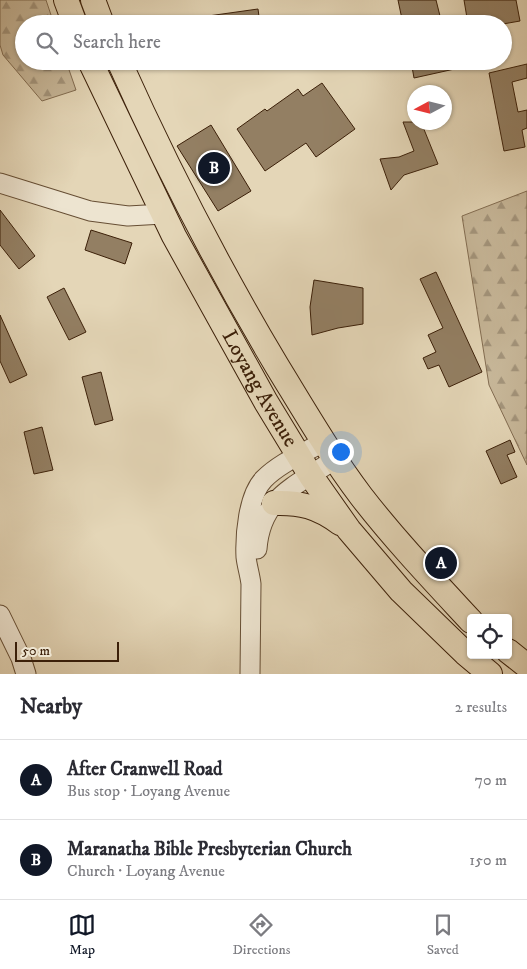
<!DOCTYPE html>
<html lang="en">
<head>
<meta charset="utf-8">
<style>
	:root { --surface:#fff; --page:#f7f7f7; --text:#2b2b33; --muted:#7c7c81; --line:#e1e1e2; --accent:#111827 }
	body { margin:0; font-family:"IM FELL DW Pica",serif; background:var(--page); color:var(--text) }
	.controls { position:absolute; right:15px; bottom:15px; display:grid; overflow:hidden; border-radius:5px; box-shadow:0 1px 4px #0004 }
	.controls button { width:45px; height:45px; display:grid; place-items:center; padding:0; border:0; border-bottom:1px solid var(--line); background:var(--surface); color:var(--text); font:25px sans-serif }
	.compass { position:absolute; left:407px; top:85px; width:45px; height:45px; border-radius:50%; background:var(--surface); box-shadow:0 1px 4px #0004; rotate:263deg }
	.scale { position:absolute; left:15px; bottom:12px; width:104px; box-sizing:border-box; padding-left:5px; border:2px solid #3c2009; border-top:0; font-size:14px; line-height:18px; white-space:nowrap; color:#3c2009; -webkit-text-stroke:4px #ede4d0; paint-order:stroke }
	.you { position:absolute; left:340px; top:451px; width:18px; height:18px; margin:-12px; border:4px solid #fff; border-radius:50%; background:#1a73e8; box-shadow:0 0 0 8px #1a73e833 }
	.badge { display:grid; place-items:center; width:32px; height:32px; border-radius:50%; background:var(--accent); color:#fff; font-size:16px; font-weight:700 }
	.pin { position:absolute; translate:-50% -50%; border:2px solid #fff; box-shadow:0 1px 5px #0006 }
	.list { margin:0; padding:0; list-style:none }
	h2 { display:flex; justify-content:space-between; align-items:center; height:65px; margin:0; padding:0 20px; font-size:21px }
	h2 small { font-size:16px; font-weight:400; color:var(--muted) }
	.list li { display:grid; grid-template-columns:32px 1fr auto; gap:15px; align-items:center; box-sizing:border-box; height:80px; padding:0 20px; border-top:1px solid var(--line) }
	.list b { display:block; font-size:19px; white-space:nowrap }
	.list p { margin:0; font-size:16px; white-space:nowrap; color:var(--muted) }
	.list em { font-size:16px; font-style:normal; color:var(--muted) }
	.icon { flex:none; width:28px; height:28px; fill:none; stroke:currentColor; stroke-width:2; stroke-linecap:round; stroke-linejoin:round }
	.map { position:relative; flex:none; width:527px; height:674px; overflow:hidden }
	.search { position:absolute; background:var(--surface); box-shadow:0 1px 4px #0004; left:15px; right:15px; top:15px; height:55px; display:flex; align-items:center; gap:12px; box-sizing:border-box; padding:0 18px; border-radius:28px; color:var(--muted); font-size:19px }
	.sheet { height:225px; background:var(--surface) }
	nav { display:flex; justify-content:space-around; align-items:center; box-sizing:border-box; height:70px; border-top:1px solid var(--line); background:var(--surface); font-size:14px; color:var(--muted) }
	nav a { display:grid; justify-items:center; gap:2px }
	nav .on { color:var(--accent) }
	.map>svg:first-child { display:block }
	.forest { fill:url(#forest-firs); stroke:#826c51 }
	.building { fill:#937f63; stroke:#3c2009 }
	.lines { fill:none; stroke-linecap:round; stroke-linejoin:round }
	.minor-casing { stroke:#664e34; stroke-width:21 }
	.major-casing { stroke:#3c2009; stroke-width:26 }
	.minor { stroke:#ede4d0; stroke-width:19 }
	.major { stroke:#e4d6b7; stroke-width:24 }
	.labels { text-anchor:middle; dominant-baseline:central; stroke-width:4.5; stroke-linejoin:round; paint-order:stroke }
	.street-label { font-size:21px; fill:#3c2009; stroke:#ede4d0 }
</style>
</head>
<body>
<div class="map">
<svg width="527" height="674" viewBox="0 0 527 674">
	<defs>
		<pattern id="forest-firs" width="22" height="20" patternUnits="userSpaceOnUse" patternTransform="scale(1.25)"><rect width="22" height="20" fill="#c7b799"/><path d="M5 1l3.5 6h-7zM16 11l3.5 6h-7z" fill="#a3947b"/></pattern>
	</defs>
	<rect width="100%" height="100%" fill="#e4d6b7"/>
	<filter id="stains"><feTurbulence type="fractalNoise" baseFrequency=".004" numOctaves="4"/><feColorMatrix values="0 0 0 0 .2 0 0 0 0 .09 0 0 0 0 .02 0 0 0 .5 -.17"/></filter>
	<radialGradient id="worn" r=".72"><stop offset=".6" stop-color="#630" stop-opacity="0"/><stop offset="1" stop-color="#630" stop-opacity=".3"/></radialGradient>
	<path class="forest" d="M0,0H46L54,24H24V61H66L76,90L42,101L3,55L0,45Z
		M527,191V465L489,385L462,216Z"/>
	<path class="building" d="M398,0H436L442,24H403Z
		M464,0H516L520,21L503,24H468Z
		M258,9L260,24H201V17Z
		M411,61H467L468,66L414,78Z
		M527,64V78L512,82L518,112L527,110V128L522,130L525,147L504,151L489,73Z
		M322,83L355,129L316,157L306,143L265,171L237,129L265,109L267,111L298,89L303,96Z
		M403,122H421L438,164L404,175L391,190L380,159L399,157L414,151Z
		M211,125L251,191L218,211L177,146Z
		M0,210L35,256L19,269L0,245Z
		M91,230L132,243L125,264L85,250Z
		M436,272L482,372L449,387L439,365L428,369L423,358L436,352L428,335L443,328L420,279Z
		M314,280L363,288V324L338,328L312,335L310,307Z
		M64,288L86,332L69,340L47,297Z
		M0,315L27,375L10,383L0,361Z
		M101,372L113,420L95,425L82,377Z
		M42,427L53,470L34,474L24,432Z
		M510,440L515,452L507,455L517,477L501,484L486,451Z"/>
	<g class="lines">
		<defs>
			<path id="minor" d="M0,183L90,211L128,216L163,214
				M257,549C261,496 297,486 335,459
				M0,615L21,658L26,674
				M250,674L251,584C250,575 247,566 246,557C245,536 248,495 264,479C280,463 304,453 323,442"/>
			<g id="major">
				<path d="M66,0L75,24"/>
				<path d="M93,0L102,24"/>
				<path id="s1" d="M90,61L174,236L266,402L311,476L349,530L401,591L465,653L490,674"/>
				<path d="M119,61C166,166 218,267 277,366C304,410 330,455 361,496C395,540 433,580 471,621"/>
				<path d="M274,503C301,502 318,507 340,523"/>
				<path d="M508,651L527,666"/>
			</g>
		</defs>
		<use href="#minor" class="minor-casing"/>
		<use href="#major" class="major-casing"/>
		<use href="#minor" class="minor"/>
		<use href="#major" class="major"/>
	</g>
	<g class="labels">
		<g class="street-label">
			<text stroke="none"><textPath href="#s1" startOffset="369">Loyang Avenue</textPath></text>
		</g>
	</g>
	<rect width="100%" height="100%" filter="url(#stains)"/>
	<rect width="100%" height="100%" fill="url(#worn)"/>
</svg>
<div class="controls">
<button><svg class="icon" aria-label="locate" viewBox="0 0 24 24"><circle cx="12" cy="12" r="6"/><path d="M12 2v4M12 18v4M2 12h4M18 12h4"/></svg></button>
</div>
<svg class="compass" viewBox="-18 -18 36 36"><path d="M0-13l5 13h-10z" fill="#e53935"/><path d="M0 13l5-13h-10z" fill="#7c7c81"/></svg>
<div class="scale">50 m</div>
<div class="you"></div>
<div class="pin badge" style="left:441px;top:563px">A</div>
<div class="pin badge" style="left:214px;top:168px">B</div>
<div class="search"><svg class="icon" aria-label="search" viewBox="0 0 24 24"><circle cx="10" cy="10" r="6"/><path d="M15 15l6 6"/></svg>Search here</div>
</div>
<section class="sheet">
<h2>Nearby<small>2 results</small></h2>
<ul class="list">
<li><span class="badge">A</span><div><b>After Cranwell Road</b><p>Bus stop · Loyang Avenue</p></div><em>70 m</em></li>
<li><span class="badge">B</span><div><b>Maranatha Bible Presbyterian Church</b><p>Church · Loyang Avenue</p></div><em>150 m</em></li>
</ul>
</section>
<nav>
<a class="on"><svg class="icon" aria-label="map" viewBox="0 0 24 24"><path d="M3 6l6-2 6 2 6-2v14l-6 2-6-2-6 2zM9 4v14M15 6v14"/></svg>Map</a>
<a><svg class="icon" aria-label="directions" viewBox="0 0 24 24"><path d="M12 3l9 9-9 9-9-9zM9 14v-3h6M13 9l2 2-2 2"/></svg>Directions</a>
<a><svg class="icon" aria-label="saved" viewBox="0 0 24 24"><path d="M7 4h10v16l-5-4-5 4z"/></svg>Saved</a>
</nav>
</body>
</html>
